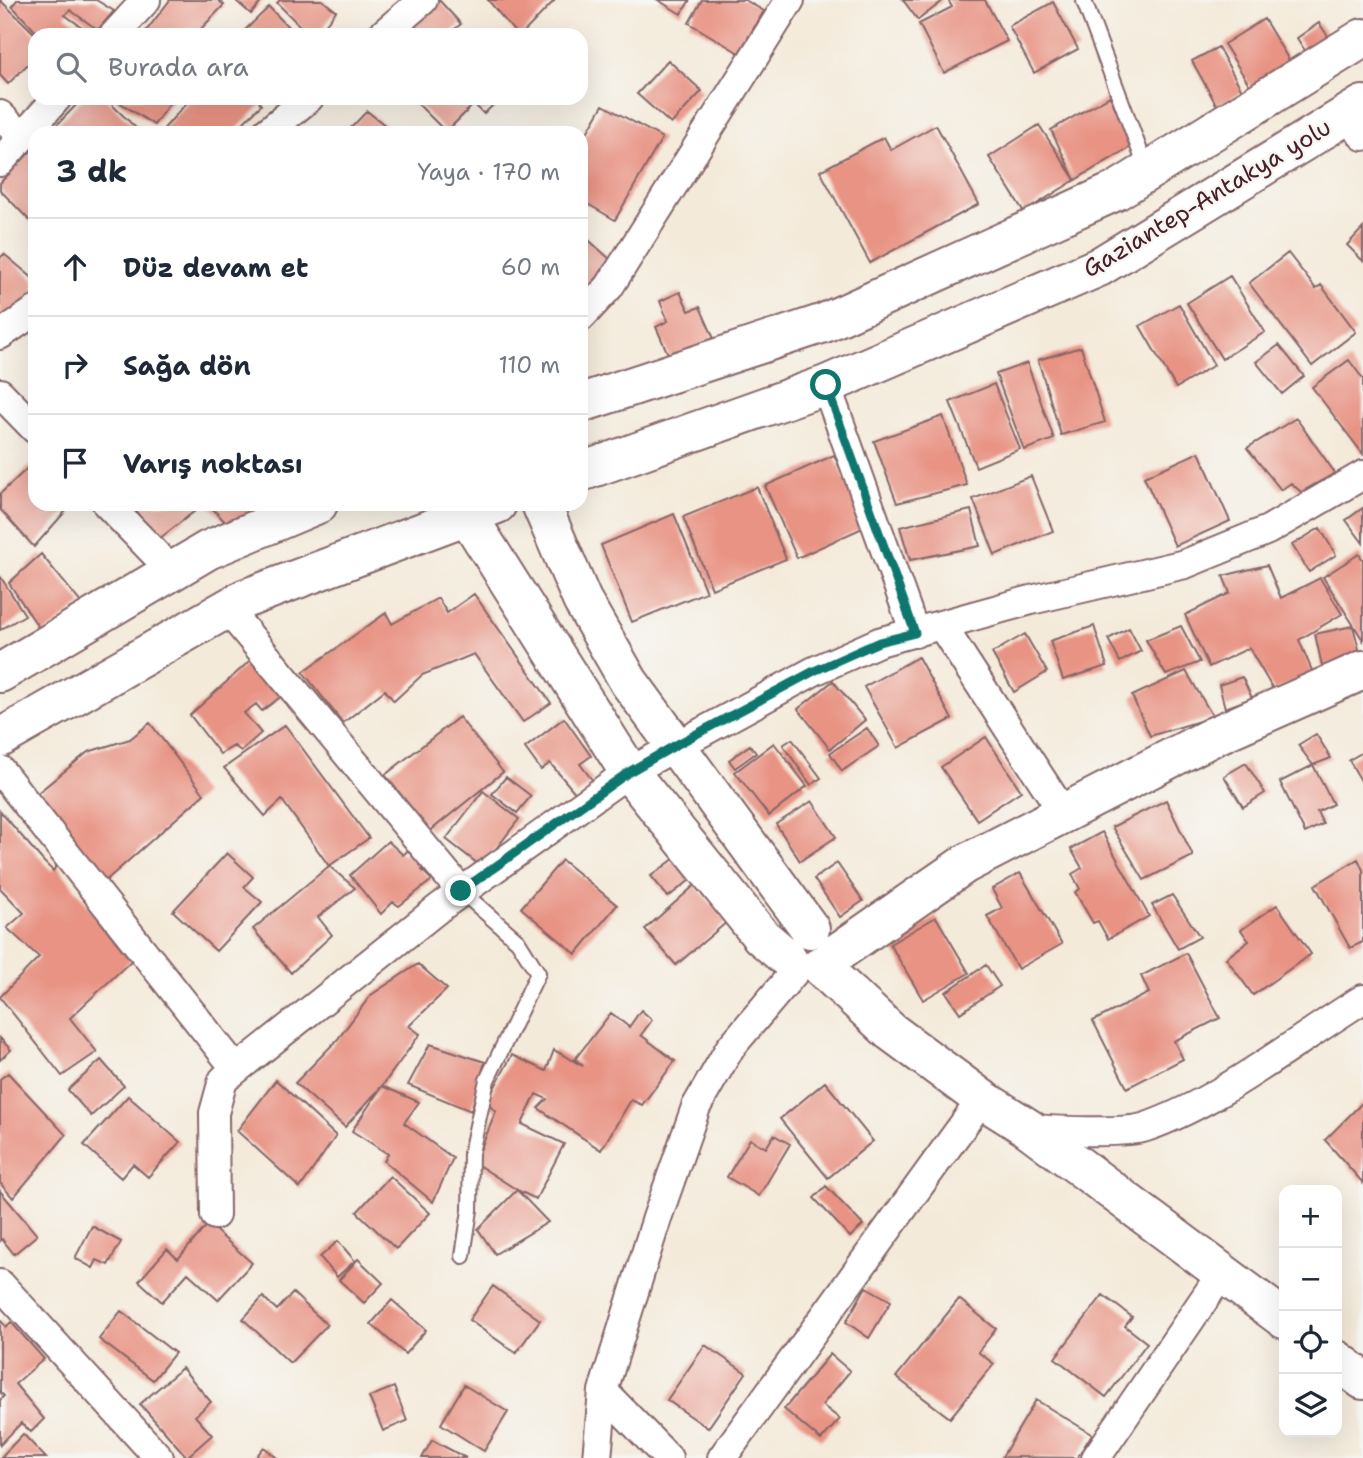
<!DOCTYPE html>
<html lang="tr">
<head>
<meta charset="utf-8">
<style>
	:root { --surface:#fff; --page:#f2f2f3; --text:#1f2937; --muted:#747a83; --line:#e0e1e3 }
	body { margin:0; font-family:"Shantell Sans",sans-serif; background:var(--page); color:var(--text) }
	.controls { position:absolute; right:21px; bottom:21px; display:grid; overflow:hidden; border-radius:14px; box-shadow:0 7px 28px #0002 }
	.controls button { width:63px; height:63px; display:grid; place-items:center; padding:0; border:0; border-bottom:2px solid var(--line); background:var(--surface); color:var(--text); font:35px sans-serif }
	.stop { position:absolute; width:21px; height:21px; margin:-16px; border:5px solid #0f766e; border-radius:50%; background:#fff }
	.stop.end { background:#0f766e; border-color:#fff; box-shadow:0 2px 7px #0008 }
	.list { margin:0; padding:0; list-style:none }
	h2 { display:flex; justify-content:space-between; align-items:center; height:91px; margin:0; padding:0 28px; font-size:30px }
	h2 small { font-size:23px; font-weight:400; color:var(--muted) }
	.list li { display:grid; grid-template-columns:46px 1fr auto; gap:21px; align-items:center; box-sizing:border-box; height:98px; padding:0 28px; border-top:2px solid var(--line) }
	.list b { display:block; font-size:26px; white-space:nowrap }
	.list em { font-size:23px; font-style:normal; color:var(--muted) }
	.icon { flex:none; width:38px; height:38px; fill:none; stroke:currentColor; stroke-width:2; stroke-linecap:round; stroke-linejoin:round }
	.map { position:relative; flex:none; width:1363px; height:1458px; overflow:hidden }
	.search { position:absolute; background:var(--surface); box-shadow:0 7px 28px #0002; left:28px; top:28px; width:560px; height:77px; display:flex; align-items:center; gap:18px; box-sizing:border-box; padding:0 24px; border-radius:21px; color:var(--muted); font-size:26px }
	.panel { position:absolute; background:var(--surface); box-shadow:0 7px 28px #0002; left:28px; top:126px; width:560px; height:385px; border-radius:21px }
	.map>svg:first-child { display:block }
	.building { fill:#e89383 }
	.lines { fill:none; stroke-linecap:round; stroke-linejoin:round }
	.lane-casing { stroke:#866668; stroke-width:18 }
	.street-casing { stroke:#866668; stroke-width:32 }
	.secondary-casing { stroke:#866668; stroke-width:42 }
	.lane { stroke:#fff; stroke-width:14 }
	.street { stroke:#fff; stroke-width:28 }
	.secondary { stroke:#fff; stroke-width:38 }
	.route { stroke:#0f766e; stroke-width:9 }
	.labels { text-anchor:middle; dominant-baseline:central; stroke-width:5; stroke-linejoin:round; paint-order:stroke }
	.street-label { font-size:24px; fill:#4a1f2b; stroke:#f6f6f2 }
</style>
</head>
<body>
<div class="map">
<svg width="1363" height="1458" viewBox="0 0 1363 1458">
	<rect width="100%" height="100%" fill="#f6f6f2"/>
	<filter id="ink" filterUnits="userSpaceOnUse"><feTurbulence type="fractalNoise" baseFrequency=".0143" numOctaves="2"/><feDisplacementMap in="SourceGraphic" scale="14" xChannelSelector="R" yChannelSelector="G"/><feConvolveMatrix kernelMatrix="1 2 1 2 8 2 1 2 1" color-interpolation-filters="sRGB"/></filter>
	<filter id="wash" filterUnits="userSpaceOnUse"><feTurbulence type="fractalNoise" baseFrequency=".00686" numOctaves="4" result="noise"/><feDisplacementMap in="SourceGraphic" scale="28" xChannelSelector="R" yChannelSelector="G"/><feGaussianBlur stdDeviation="1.57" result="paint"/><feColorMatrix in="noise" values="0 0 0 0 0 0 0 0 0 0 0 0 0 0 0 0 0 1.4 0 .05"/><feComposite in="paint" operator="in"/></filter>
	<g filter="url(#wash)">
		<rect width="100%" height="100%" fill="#f4eada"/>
		<g id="blocks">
			<path class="building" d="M0,0L35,34V57L8,84L0,75Z
				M17,0H96L114,11L98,30L70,10L65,15L93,35H39L12,6Z
				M170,0H218L224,5L195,35H143Z
				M235,0H263L251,14Z
				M280,0H322L336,11L317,35H309L277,3Z
				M439,0L461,24L448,35H415L408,27Z
				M488,0H555L521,35H517Z
				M658,0H690L681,14Z
				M702,0H745L764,11L739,53L689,23Z
				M903,0H944L918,20Z
				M948,0H985L1007,41L944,73L919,24L952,7Z
				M1053,2L1078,49L1034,73L1009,26Z
				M269,7L296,35H240Z
				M1264,19L1295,70L1255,94L1224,44Z
				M1319,23L1331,41L1309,57L1297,38Z
				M1218,47L1243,92L1217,106L1192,61Z
				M668,60L702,91L671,124L637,94Z
				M1110,96L1132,146L1075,180L1051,130Z
				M83,98H105L136,128L132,133H49Z
				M113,98H173L154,125Z
				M191,98H257L261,105L233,133H160Z
				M412,98H500L484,114L474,104L446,132Z
				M603,105L662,138L615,220L581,200V143Z
				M367,111L395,133H346Z
				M936,125L979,204L870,263L820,171L884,137L891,150Z
				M1039,125L1075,180L1024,212L989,157Z
				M35,147V226L0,190V183Z
				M1363,228V261L1347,245Z
				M581,233L612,261L581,297Z
				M1288,253L1316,289L1321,285L1356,332L1312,366L1249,283Z
				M4,254L35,280V293L6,326L0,321V258Z
				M1230,276L1265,332L1222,359L1187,303Z
				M680,292L689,311L700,307L719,350L675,370L656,327L668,321L660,301Z
				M1179,304L1214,365L1176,388L1140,326Z
				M1279,345L1304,376L1282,394L1256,362Z
				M1081,347L1105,422L1061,435L1038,360Z
				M1349,360L1363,379V454L1312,387Z
				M1027,363L1054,439L1024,450L996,374Z
				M994,384L1020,449L976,467L950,402Z
				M943,416L967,485L897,503L874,441Z
				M1296,418L1335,473L1301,492L1291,483L1281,490L1247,448Z
				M1199,452L1230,521L1175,546L1144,477Z
				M834,455L867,526L797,558L765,486Z
				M35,461V504H72L34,547L0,509V494Z
				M1031,476L1053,531L995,555L973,499Z
				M757,487L786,559L712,589L683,517Z
				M132,504H204L159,539L142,521Z
				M208,504H269L230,527Z
				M1363,508V543L1346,520Z
				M971,510L980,546L910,560L900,527Z
				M674,514L706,592L632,622L601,545Z
				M1320,528L1336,555L1309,572L1292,545Z
				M41,554L82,604L43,634L9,583Z
				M1359,554L1363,560V640L1323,577Z
				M1267,565L1281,598L1320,578L1342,614L1299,640L1313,673L1274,691L1249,648L1209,667L1185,615L1230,593L1223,576Z
				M0,576L25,615L0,630Z
				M474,594L551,703L523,722L474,654L422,675L394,701L385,690L343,723L303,672L386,613L392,624L438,598L447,613Z
				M1094,626L1107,666L1063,680L1050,641Z
				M1181,626L1200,662L1166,675L1146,640Z
				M1353,626L1361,657L1322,666L1315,634Z
				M1129,628L1141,651L1120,662L1108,639Z
				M1025,634L1047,672L1014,692L992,653Z
				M254,657L284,694L262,711L256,704L244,713L261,733L241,751L234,746L220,754L190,715Z
				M918,657L952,719L898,748L864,687Z
				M1186,671L1213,717L1150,736L1132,696Z
				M1242,677L1252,698L1225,708L1219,685Z
				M833,681L865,720L830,749L798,709Z
				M459,717L503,772L430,831L385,775Z
				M564,718L591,756L580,764L593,781L577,795L550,763L541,770L525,748Z
				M150,723L204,794L103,883L34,796L88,752L130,739Z
				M285,725L369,838L329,866L282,800L265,816L224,768Z
				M867,728L879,746L842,771L830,753Z
				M1316,734L1331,758L1313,765L1298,745Z
				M986,737L1021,791L977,820L941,767Z
				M792,739L821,778L811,785L783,745Z
				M774,743L807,786L769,816L735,772Z
				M750,745L756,753L735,768L729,760Z
				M1363,752V784L1349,760Z
				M1246,763L1265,793L1243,807L1224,776Z
				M1313,765L1333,804L1317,812L1323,824L1305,833L1280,782Z
				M506,777L531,796L517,813L492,794Z
				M483,791L519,819L482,867L446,839Z
				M1166,800L1193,856L1144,880L1112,827Z
				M812,801L836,837L800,861L776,824Z
				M0,811L44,862L53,871L57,865L131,961L70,1018L97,1052L62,1076L0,997L39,957L7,928L24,913L0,888Z
				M1102,832L1149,916L1108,939L1098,921L1093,923L1075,892L1080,889L1072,874L1082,868L1071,849Z
				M388,841L403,855L412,847L427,865L422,870L432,880L399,906L393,902L381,914L350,875Z
				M227,853L253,877L244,887L262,902L216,951L173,911Z
				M674,859L690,880L668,897L651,876Z
				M1358,859L1363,870V942L1350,948L1315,885Z
				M562,860L617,905L576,954L521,908Z
				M837,863L863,901L840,917L814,879Z
				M329,866L355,888L318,917L332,935L291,973L253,929Z
				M1020,873L1062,944L1018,969L987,916L1002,908L992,889Z
				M695,885L727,922L676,965L645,929Z
				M1172,895L1200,937L1178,949L1152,905Z
				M1277,905L1311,954L1253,995L1226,958L1249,941L1241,930Z
				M936,917L969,973L923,1000L890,944Z
				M1186,953L1220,1018L1174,1041L1183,1059L1127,1088L1093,1021L1149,993L1141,976Z
				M418,964L447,989L409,1026L420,1034L382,1086L345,1127L295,1083L337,1040L371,995Z
				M986,965L1000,986L960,1013L946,992Z
				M641,1010L652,1020L641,1035L675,1061L642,1105L631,1100L601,1150L538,1108L547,1099L536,1094L522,1124L564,1144L536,1199L517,1190L548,1222L495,1254L478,1229L517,1190L475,1163L496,1111L486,1103L512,1055L546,1071L554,1050L583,1066L575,1059L611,1013L629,1027Z
				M0,1038L11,1050L0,1060Z
				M430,1044L485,1062L471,1111L408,1085Z
				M101,1060L124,1086L91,1116L68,1090Z
				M8,1073L66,1135L13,1198L0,1183V1079Z
				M276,1080L336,1136L300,1188L237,1131Z
				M825,1082L873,1141L828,1178L780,1119Z
				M382,1086L419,1102L404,1123L453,1158L433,1202L384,1161L388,1154L352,1131Z
				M128,1096L180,1142L148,1177L133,1164L121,1178L84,1145Z
				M1363,1102V1183L1325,1140Z
				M774,1135L790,1144L759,1196L727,1177L750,1139L766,1148Z
				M390,1176L430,1213L396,1249L357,1212Z
				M826,1186L863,1225L850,1237L814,1198Z
				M0,1191L37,1235L14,1254L2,1239L0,1241Z
				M208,1224L252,1263L218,1300L188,1273L162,1302L139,1281L167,1249L178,1259Z
				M92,1226L121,1242L108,1265L97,1260L93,1268L75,1258Z
				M338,1241L355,1261L337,1277L320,1257Z
				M358,1259L383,1283L364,1303L339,1280Z
				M493,1286L540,1320L516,1353L469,1320Z
				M866,1287L891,1301L869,1338L846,1322Z
				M293,1293L327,1325L290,1363L243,1319L263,1297L277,1310Z
				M1103,1295L1132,1317L1125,1326L1147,1343L1106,1397L1055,1358Z
				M959,1299L996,1329L978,1352L994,1364L950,1418L896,1377Z
				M392,1300L426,1330L405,1354L371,1324Z
				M121,1311L175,1353L153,1380L99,1339Z
				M0,1320L6,1327L11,1322L44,1359L15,1384L44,1419L31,1432L21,1423L0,1445V1400L4,1396L0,1392Z
				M705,1345L746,1373L708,1428L667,1400Z
				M830,1354L850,1371L822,1405L840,1419L821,1440L784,1409Z
				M182,1368L211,1402L195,1416L212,1435L187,1457L140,1404Z
				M464,1385L508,1412L484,1451L441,1424Z
				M394,1387L407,1421L383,1431L369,1397Z
				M1036,1400L1092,1434L1077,1458L1002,1457Z
				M23,1434L46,1458H0Z
				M432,1440L466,1458H422Z
				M264,1447L277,1458H255Z"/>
		</g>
	</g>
	<g filter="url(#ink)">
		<use href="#blocks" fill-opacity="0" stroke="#866668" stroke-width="2"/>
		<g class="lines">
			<defs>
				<path id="lane" d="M1084,1L1147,170
					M461,891L518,941L538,973L487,1080L471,1153L470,1210L463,1256"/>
				<path id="street" d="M114,35L146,0
					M382,35L423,0
					M0,115L22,137
					M1346,116L1363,136
					M266,133L309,98
					M0,162L57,98
					M581,317L609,287L790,0
					M0,335L35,311
					M826,385L915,633
					M0,393L35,429
					M107,504L172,571
					M227,609L461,891
					M942,626L1064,814
					M0,770L236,1069
					M1028,1128C1051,1131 1126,1134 1146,1127C1219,1102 1297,1040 1363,999
					M215,1215L214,1113L223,1080L439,908L629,772L814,671L879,642L1031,600L1185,564L1268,530L1363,475
					M0,1284L159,1458
					M603,1391L668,1458
					M597,1458L603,1391L657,1218L696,1107L730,1048L797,969
					M722,1458L982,1099
					M1096,1458L1222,1273"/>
				<path id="secondary" d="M581,403L824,323L1116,191L1363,38
					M581,472L826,385L1099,267L1363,105
					M463,504L467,515L629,772L761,936L787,958
					M541,504L582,600L629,682L810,929
					M0,673L208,550L318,504
					M0,738L244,599L497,504
					M834,955L965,864L1214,736L1363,670
					M820,966L890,1031L982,1099L1028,1128L1284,1319
					M1337,1360L1363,1380"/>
			</defs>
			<use href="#lane" class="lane-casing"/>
			<use href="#street" class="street-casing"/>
			<use href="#secondary" class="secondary-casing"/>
			<use href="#lane" class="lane"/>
			<use href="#street" class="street"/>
			<use href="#secondary" class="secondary"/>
		</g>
	</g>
	<g class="lines" filter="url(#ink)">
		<path class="route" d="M461,891L629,772L676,745L814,671L879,642L915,633L826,385"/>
	</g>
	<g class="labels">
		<g class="street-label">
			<text transform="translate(1207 198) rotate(-31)">Gaziantep-Antakya yolu</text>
		</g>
	</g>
</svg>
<div class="controls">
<button>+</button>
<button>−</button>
<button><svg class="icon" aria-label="locate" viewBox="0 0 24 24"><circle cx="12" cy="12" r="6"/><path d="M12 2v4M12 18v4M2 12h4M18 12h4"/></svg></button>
<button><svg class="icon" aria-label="layers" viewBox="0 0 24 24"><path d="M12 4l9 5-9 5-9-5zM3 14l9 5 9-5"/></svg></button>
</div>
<div class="stop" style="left:826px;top:385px"></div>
<div class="stop end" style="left:461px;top:891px"></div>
<div class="search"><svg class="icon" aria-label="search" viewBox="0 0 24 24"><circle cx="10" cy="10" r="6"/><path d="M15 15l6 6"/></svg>Burada ara</div>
<section class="panel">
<h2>3 dk<small>Yaya · 170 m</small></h2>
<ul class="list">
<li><svg class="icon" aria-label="ahead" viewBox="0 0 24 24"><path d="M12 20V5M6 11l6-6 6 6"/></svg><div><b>Düz devam et</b></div><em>60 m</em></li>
<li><svg class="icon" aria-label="right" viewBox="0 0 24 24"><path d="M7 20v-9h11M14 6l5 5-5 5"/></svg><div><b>Sağa dön</b></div><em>110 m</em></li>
<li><svg class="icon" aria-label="arrive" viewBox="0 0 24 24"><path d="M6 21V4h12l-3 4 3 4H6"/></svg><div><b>Varış noktası</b></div></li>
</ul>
</section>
</div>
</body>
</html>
